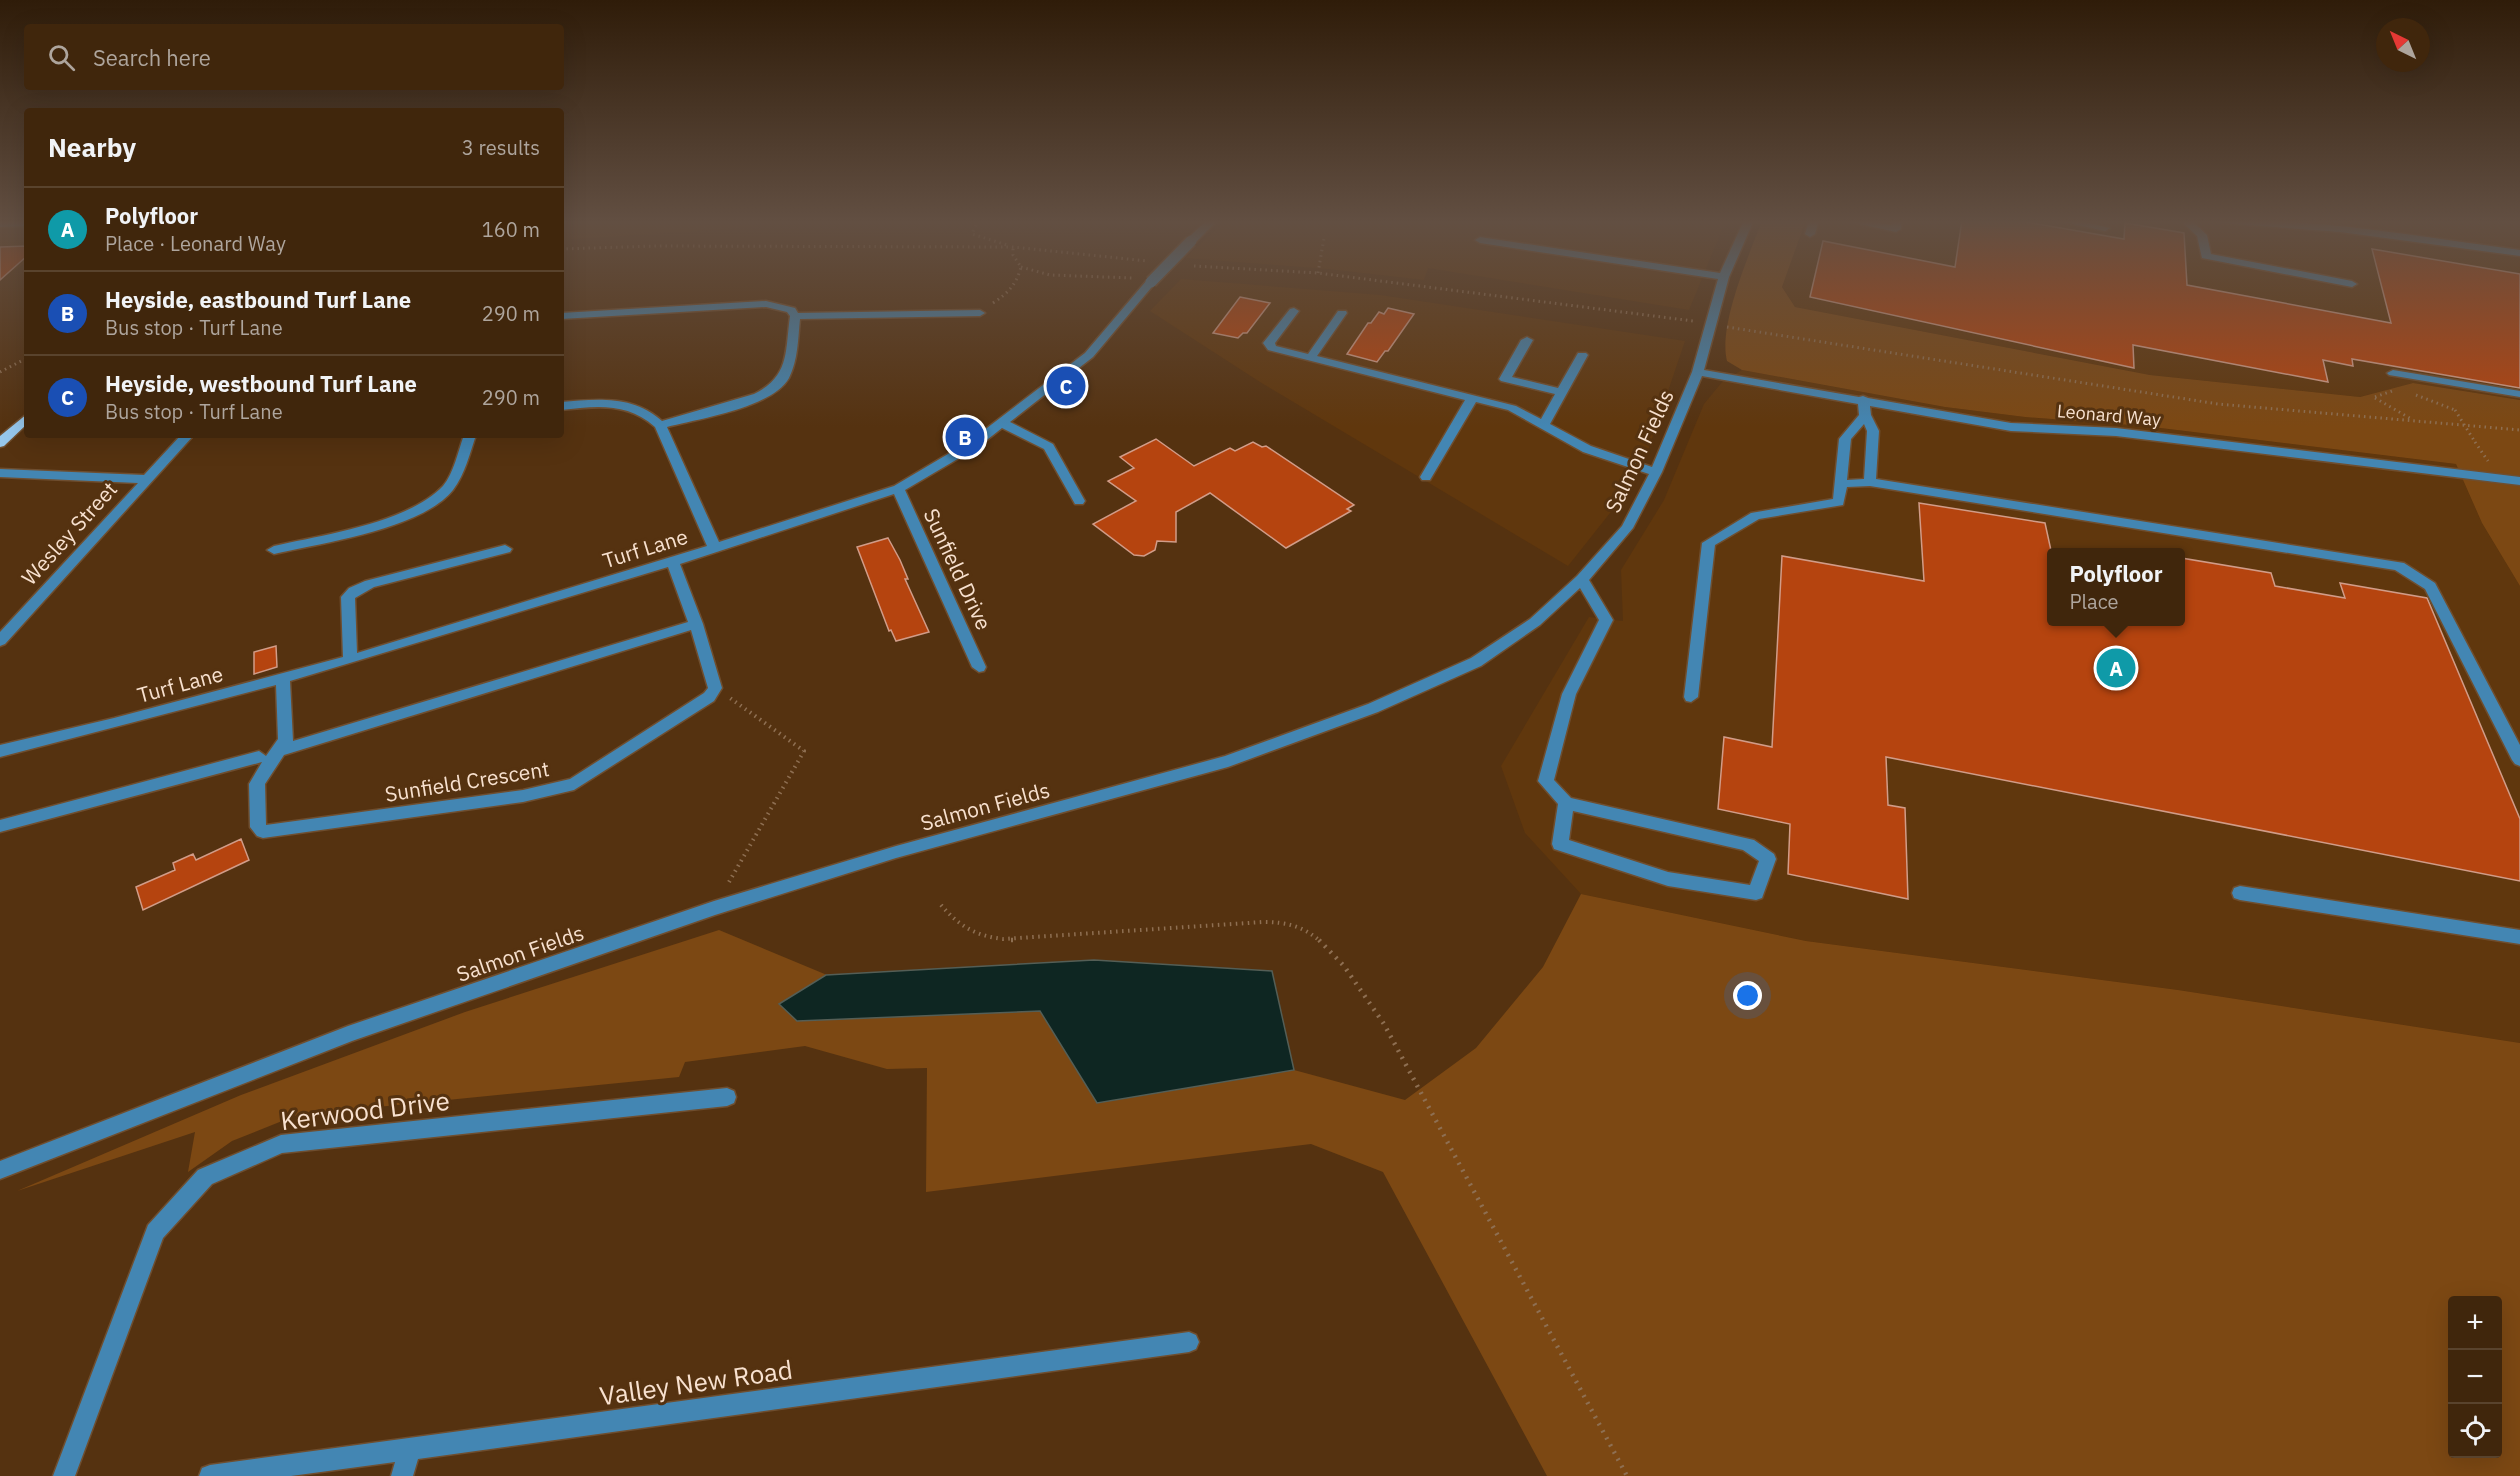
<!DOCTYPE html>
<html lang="en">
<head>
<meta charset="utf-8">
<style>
	:root { --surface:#40260c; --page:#4b321a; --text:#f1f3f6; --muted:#aea59d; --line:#59432d; --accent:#ea580c }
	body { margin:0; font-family:"IBM Plex Sans",sans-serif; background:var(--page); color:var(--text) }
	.controls { position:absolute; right:18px; bottom:18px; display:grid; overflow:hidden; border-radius:6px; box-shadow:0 6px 24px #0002 }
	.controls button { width:54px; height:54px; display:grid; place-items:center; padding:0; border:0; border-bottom:2px solid var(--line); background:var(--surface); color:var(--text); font:30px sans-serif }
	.compass { position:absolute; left:2376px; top:18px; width:54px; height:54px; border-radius:50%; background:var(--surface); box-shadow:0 6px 24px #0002; rotate:317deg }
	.you { position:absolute; left:1748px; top:996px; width:21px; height:21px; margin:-15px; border:4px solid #fff; border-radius:50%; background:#1a73e8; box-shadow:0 0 0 9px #1a73e833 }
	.badge { display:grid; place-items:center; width:39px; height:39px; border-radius:50%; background:var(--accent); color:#fff; font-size:20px; font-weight:700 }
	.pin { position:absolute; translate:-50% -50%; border:3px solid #fff; box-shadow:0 2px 6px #0006 }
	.popup { position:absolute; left:2047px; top:548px; width:138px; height:78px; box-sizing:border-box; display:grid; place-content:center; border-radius:6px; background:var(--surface); filter:drop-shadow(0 2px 4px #0005); font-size:20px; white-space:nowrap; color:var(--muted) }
	.popup b { font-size:22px; color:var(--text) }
	.popup::after { content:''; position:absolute; left:50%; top:100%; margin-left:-12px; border:12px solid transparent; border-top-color:var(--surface) }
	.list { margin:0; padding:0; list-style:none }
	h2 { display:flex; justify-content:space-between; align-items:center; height:78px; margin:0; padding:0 24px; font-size:26px }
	h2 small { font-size:20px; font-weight:400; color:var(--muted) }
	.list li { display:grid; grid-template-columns:39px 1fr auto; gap:18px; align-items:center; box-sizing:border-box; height:84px; padding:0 24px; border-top:2px solid var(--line) }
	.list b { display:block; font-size:22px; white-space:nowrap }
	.list p { margin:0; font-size:20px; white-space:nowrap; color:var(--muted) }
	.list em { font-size:20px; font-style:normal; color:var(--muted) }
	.icon { flex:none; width:33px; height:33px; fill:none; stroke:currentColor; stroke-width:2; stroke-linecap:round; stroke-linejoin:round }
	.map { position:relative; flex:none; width:2520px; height:1476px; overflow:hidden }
	.search { position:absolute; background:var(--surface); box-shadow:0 6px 24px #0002; left:24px; top:24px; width:540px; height:66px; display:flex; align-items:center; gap:15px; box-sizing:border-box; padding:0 21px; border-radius:6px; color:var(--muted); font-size:22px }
	.panel { position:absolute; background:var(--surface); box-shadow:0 6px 24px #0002; left:24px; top:108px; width:540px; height:330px; border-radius:6px }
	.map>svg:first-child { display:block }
	.built { fill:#60370d; fill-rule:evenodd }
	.green { fill:#7c4813; fill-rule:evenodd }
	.water { fill:#0e2622; stroke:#545e56; stroke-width:1.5 }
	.building { fill:#b5440f; stroke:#d19c88; stroke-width:1.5 }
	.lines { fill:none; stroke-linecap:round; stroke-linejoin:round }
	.minor-casing { stroke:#6f4e2f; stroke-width:3 }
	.major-casing { stroke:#6f4e2f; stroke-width:3 }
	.path-far2 { stroke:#8e6f52; stroke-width:3; stroke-dasharray:1.5 4; stroke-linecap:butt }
	.path-far1 { stroke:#8e6f52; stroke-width:4; stroke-dasharray:1.5 4.5; stroke-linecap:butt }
	.path { stroke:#8e6f52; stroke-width:4.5; stroke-dasharray:2 6; stroke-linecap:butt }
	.minor { fill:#4386b3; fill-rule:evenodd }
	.major { fill:#96c7ec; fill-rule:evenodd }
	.minor-bridge-casing { stroke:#6f4e2f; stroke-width:14; stroke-linecap:butt }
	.path-bridge { stroke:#8e6f52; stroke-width:3; stroke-dasharray:1.5 4; stroke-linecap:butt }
	.minor-bridge { stroke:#4386b3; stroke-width:11 }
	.labels { text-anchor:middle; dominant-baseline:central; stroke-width:6; stroke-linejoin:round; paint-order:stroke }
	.far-street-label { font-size:18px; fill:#f8e1cf; stroke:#553210 }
	.street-label { font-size:21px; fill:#f8e1cf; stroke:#553210 }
	.near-street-label { font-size:26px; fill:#f8e1cf; stroke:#553210 }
</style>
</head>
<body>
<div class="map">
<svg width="2520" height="1476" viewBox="0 0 2520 1476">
	<rect width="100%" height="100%" fill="#553210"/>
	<path class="built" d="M0,220H27V262L0,279Z
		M561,220H761L757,227L561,240Z
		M1226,220H1726L1689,310L1428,268L1424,280L1328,269L1185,258Z
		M1806,220H2520V400L2413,383L2360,397L2150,375L1795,307L1782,287Z
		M1181,279L1380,295L1685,341L1647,453L1629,489L1568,566L1260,382L1150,311Z
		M1742,370L1945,407L2025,417L2144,426L2456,464L2482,523L2520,586V1043L2178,990L1806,941L1581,894L1525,833L1501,766L1589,617L1623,621L1621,570L1664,500L1704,404L1723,381ZM2052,552H2180V622H2052Z"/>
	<path class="green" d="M1762,220H1806L1782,287L1795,307L2150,375L2360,397L2413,383L2520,400V586L2482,523L2456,464L2144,426L2025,417L1945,407L1742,370L1727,361C1718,325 1749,256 1762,220Z
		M1581,894L1806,941L2178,990L2520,1043V1476H1547L1383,1172L1311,1144L926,1192L927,1068L887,1069L805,1046L685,1062L679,1077L297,1115L232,1141L188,1172L195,1132L17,1191L241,1095L465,1012L719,930L827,975L1094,960L1272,971L1294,1070L1405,1100L1476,1048L1543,967ZM2452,1300H2498V1454H2452Z"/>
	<path class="water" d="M1094,960L1272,971L1294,1070L1097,1103L1040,1011L797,1021L779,1004L826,975Z"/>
	<path class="building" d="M1962,220H2014L2124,239L2125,223L2184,233L2187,285L2391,323L2372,249L2520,274V388L2352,359L2353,366L2323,360L2328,382L2133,345L2134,368L1810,297L1823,241L1955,267Z
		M27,246V256L0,280V247Z
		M1240,297L1270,303L1247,333H1243L1238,338L1213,333Z
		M1388,308L1414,314L1388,351H1385L1377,362L1347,354L1368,323H1371L1379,312L1384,314Z
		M1156,439L1194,466L1230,448L1235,451L1253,442L1262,447L1266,446L1354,505L1347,509L1351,511L1286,548L1210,493L1176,512V542L1157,541L1155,550L1144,556L1134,555L1093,524L1136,501L1108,481L1134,468L1120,457Z
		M1919,503L2045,523L2052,555V621H2181V558L2271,573L2275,586L2345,598L2340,583L2427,598L2520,819V881L1886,757L1888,805L1905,808L1908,899L1788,874L1790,824L1718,809L1724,737L1772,747L1782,556L1924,581Z
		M888,538L900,560L908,579H905L929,632L896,641L891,630L889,631L857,547Z
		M276,646L277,667L254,674V652Z
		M241,839L249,860L143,910L136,887L175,870L173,863L193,854L196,860Z"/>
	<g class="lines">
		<defs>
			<path id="minor" d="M27,220V226L0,227V221Z
				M1207,220H1218L1195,243H1187V239Z
				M1744,220H1754L1729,277L1704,370L1859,397L1863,396L1868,398L2011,423L2116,428L2520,477V485L2116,436L2011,431L1870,406L1871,415L1879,431L1876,479L2404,563L2435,583L2520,745V766L2515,764L2512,760L2425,589L2395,570L1870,486L1847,487L1843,505L1759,519L1715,545L1698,697L1691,702L1686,701L1684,697L1702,543L1751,513L1833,499L1839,439L1859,415L1858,404L1702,376L1662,472L1633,528L1589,580L1613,620L1576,694L1554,780L1571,798L1754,840L1774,854L1776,859L1762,898L1756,900L1668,886L1554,849L1552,844L1558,804L1538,781L1562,694L1599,620L1580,588L1540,625L1481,666L1378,712L1228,767L896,858L715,915L352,1041L0,1179V1161L348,1026L714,901L896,846L1225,756L1368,704L1471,658L1530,619L1577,576L1622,526L1649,474L1583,452L1508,410L1476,402L1430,480H1422L1420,477L1465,400L1268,350L1263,343L1290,309L1294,308L1299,311L1275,343L1276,346L1308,354L1338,311H1346L1347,313L1317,356L1516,406L1541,419L1555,394L1501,381L1499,379L1521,340L1527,337L1533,340L1512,377L1558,388L1578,353H1586L1588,355L1550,424L1591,446L1652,467L1692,372L1718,279L1480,243L1475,240L1480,237L1720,273ZM1864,424L1867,431L1864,479L1847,480L1851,439ZM1573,811L1743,850L1759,861L1750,885L1668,872L1569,840Z
				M1809,220H1819L1815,234L1810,237L1805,234Z
				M1841,220H1862L1891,225L1892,220H1902L1901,229L1896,232Z
				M2054,220H2076L2110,228L2105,231Z
				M2180,220H2191L2207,235L2211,254L2352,281L2357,284L2352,287L2202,258L2197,236Z
				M2217,220C2318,218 2420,237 2520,250V256L2340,232L2222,223Z
				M1147,280L1156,282L1093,357L1010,422L1053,444L1085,501L1083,504H1075L1044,449L1002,428L978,447L905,490L986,667L984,671L979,672L972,667L894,494L680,564L703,624L722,688L714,701L574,790L523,802L263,838L257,836L250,827L249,784L262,762L0,832V820L259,751L266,756L278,739L276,685L0,757V745L114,718L343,657L341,597L349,588L365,581L505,545L512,549L510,552L374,587L355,598L357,653L707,546L655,427C627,402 596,406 561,410V402C597,399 633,395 662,421L754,394C790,376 785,352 790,316L787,312L766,307L561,319V313L766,301L795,308L798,313L980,310L985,313L980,316L800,319C798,339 798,360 789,378C772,408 698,419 667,427L719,542L894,486L970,441L1085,353ZM668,567L688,622L293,741L290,681ZM691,630L708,688L704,693L570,779L523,790L266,825L265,784L284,755Z
				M2393,370L2520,391V397L2389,375L2387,373Z
				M181,435H194L5,644L0,646V632L138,483L0,477V469L144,475Z
				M464,435H476C470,453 465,474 453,490C422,529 322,543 274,554L267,550L274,546C322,535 408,523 443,486C454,473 458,451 464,435Z
				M2240,886L2520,930V944L2240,900L2234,898L2232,893L2234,888Z
				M727,1088L734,1091L736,1097L734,1103L727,1106L282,1153L212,1184L163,1238L75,1476H53L148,1225L198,1170L281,1135Z
				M1189,1332L1196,1335L1199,1342L1196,1349L1189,1352L418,1459L413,1476H391L395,1462L291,1476H199L202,1468L210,1465Z"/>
			<path id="major" d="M27,414V424L4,446L0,447V436Z"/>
		</defs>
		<use href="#minor" class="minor-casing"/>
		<use href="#major" class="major-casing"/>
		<path class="path-far2" d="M978,220L972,234L1007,245
			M561,249L655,246L1013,247L1147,261
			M1194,266L1318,273L1693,321
			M1021,267L1050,275L1133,278
			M1318,273L1324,238
			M993,303C1008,293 1016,285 1021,267L1013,255V247
			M1727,327L2218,404L2520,430
			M0,372L27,358
			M2416,395L2455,410
			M2375,397L2395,390
			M2375,398L2413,420
			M2475,442L2488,461"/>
		<path class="path-far1" d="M729,882L804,751L730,698
			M941,905C959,926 976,936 1003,939L1263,922C1286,922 1303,926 1320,941"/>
		<path class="path" d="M1011,940H1019
			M1319,940L1344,966L1384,1024L1627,1476"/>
		<use href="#minor" class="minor"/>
		<use href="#major" class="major"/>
		<defs>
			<path id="minor-bridge" d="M1151,282L1191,241"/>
		</defs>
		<use href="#minor-bridge" class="minor-bridge-casing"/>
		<path class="path-bridge" d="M2455,410L2475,442"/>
		<use href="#minor-bridge" class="minor-bridge"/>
	</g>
	<linearGradient id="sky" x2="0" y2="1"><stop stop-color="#2f1c09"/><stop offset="0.52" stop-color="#624f42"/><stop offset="1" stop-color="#624f42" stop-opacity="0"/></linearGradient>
	<rect width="2520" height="427" fill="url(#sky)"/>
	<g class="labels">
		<g class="far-street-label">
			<text transform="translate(2109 415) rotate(5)">Leonard Way</text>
		</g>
		<g class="street-label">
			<text transform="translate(1639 451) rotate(-65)">Salmon Fields</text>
			<text transform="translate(69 533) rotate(-48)">Wesley Street</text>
			<text transform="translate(645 548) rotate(-17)">Turf Lane</text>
			<text transform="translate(958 569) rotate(65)">Sunfield Drive</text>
			<text transform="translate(180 684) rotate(-15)">Turf Lane</text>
			<text transform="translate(467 781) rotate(-9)">Sunfield Crescent</text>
			<text transform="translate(985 806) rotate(-15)">Salmon Fields</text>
			<text transform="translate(520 953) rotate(-19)">Salmon Fields</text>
		</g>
		<g class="near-street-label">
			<text transform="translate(365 1110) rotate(-7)">Kerwood Drive</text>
			<text transform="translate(696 1382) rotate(-8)">Valley New Road</text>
		</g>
	</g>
</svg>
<div class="controls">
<button>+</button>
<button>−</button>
<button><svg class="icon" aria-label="locate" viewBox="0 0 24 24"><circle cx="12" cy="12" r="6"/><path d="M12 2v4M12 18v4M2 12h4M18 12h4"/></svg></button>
</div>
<svg class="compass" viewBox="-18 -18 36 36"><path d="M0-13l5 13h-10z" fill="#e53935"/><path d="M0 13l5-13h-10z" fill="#aea59d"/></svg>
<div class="you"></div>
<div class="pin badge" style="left:2116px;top:668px;background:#0f9aa8">A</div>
<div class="popup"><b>Polyfloor</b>Place</div>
<div class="pin badge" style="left:965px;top:437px;background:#1a4fb4">B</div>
<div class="pin badge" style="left:1066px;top:386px;background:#1a4fb4">C</div>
<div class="search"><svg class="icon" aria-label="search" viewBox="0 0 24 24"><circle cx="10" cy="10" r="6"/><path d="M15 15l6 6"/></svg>Search here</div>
<section class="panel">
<h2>Nearby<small>3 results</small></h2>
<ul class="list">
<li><span class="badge" style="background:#0f9aa8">A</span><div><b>Polyfloor</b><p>Place · Leonard Way</p></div><em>160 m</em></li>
<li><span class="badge" style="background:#1a4fb4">B</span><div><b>Heyside, eastbound Turf Lane</b><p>Bus stop · Turf Lane</p></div><em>290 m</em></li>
<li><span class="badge" style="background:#1a4fb4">C</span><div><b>Heyside, westbound Turf Lane</b><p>Bus stop · Turf Lane</p></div><em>290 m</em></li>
</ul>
</section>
</div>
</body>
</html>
